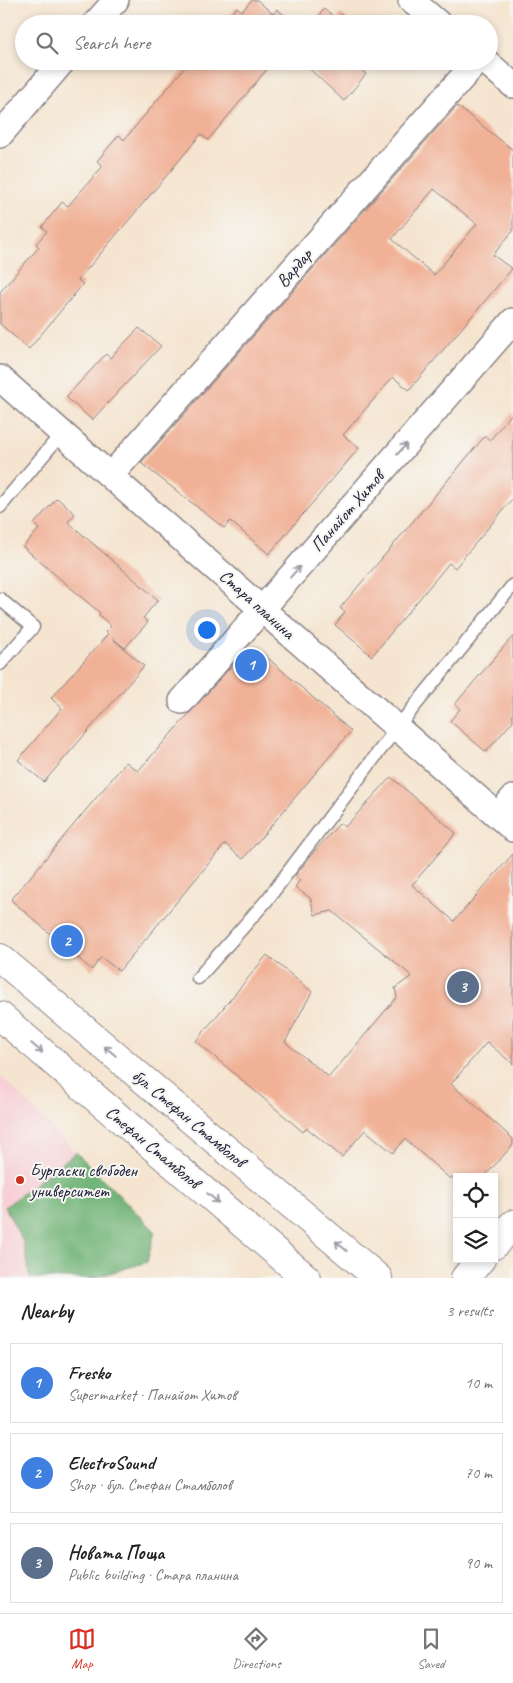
<!DOCTYPE html>
<html lang="en">
<head>
<meta charset="utf-8">
<style>
	:root { --surface:#fff; --page:#f2f2f2; --text:#222; --muted:#767676; --line:#e0e0e0; --accent:#d93025 }
	body { margin:0; font-family:Caveat,sans-serif; background:var(--page); color:var(--text) }
	.controls { position:absolute; right:15px; bottom:15px; display:grid; overflow:hidden; border-radius:0px; box-shadow:0 2px 8px #0003 }
	.controls button { width:45px; height:45px; display:grid; place-items:center; padding:0; border:0; border-bottom:1px solid var(--line); background:var(--surface); color:var(--text); font:25px sans-serif }
	.you { position:absolute; left:206px; top:629px; width:18px; height:18px; margin:-12px; border:4px solid #fff; border-radius:50%; background:#1a73e8; box-shadow:0 0 0 8px #1a73e833 }
	.badge { display:grid; place-items:center; width:32px; height:32px; border-radius:50%; background:var(--accent); color:#fff; font-size:16px; font-weight:700 }
	.pin { position:absolute; translate:-50% -50%; border:2px solid #fff; box-shadow:0 1px 5px #0006 }
	.list { margin:0; padding:0; list-style:none }
	h2 { display:flex; justify-content:space-between; align-items:center; height:65px; margin:0; padding:0 20px; font-size:21px }
	h2 small { font-size:16px; font-weight:400; color:var(--muted) }
	.list li { display:grid; grid-template-columns:32px 1fr auto; gap:15px; align-items:center; box-sizing:border-box; height:80px; margin:0 10px 10px; padding:0 10px; border:1px solid var(--line); border-radius:0px }
	.list b { display:block; font-size:19px; white-space:nowrap }
	.list p { margin:0; font-size:16px; white-space:nowrap; color:var(--muted) }
	.list em { font-size:16px; font-style:normal; color:var(--muted) }
	.icon { flex:none; width:28px; height:28px; fill:none; stroke:currentColor; stroke-width:2; stroke-linecap:round; stroke-linejoin:round }
	.map { position:relative; flex:none; width:513px; height:1278px; overflow:hidden }
	.search { position:absolute; background:var(--surface); box-shadow:0 2px 8px #0003; left:15px; right:15px; top:15px; height:55px; display:flex; align-items:center; gap:12px; box-sizing:border-box; padding:0 18px; border-radius:28px; color:var(--muted); font-size:19px }
	.sheet { height:335px; background:var(--surface) }
	nav { display:flex; justify-content:space-around; align-items:center; box-sizing:border-box; height:70px; border-top:1px solid var(--line); background:var(--surface); font-size:14px; color:var(--muted) }
	nav a { display:grid; justify-items:center; gap:2px }
	nav .on { color:var(--accent) }
	.map>svg:first-child { display:block }
	.built { fill:#f7cfd4 }
	.forest { fill:#72b478; stroke:#4a6b5a }
	.building { fill:#f1b196; fill-rule:evenodd }
	.lines { fill:none; stroke-linecap:round; stroke-linejoin:round }
	.lane-casing { stroke:#8c8385; stroke-width:15 }
	.street-casing { stroke:#8c8385; stroke-width:28 }
	.secondary-casing { stroke:#8c8385; stroke-width:30 }
	.lane { stroke:#fff; stroke-width:12 }
	.street { stroke:#fff; stroke-width:25 }
	.secondary { stroke:#fff; stroke-width:28 }
	.oneway { stroke:#9c9ca7 }
	.poi-dot { fill:#c8321e; stroke:#f6f6f2; stroke-width:2 }
	.labels { text-anchor:middle; dominant-baseline:central; stroke-width:4; stroke-linejoin:round; paint-order:stroke }
	.street-label { font-size:18px; fill:#22223b; stroke:#f6f6f2 }
	.poi-label { font-size:18px; fill:#22223b; stroke:#f6f6f2; text-anchor:start }
</style>
</head>
<body>
<div class="map">
<svg width="513" height="1278" viewBox="0 0 513 1278">
	<rect width="100%" height="100%" fill="#f6f6f2"/>
	<filter id="ink" filterUnits="userSpaceOnUse"><feTurbulence type="fractalNoise" baseFrequency=".02" numOctaves="2"/><feDisplacementMap in="SourceGraphic" scale="10" xChannelSelector="R" yChannelSelector="G"/><feConvolveMatrix kernelMatrix="1 2 1 2 8 2 1 2 1" color-interpolation-filters="sRGB"/></filter>
	<filter id="wash" filterUnits="userSpaceOnUse"><feTurbulence type="fractalNoise" baseFrequency=".0096" numOctaves="4" result="noise"/><feDisplacementMap in="SourceGraphic" scale="20" xChannelSelector="R" yChannelSelector="G"/><feGaussianBlur stdDeviation="1.12" result="paint"/><feColorMatrix in="noise" values="0 0 0 0 0 0 0 0 0 0 0 0 0 0 0 0 0 1.4 0 .05"/><feComposite in="paint" operator="in"/></filter>
	<g filter="url(#wash)">
		<rect width="100%" height="100%" fill="#f5e4cf"/>
		<path class="built" d="M0,1075L76,1152L5,1207L23,1242L30,1278H0Z"/>
		<path class="forest" d="M76,1152L155,1231L147,1262L93,1278H30L23,1242L5,1207Z"/>
		<g id="blocks">
			<path class="building" d="M252,0H257L273,14L277,9L295,24H222L237,7L242,11Z
				M324,9L337,19L341,14L353,24H312Z
				M190,61H274L208,140L201,134L168,174L78,280L83,284L29,349L0,324V292L39,247L36,244L47,231L42,227L62,202L68,206L103,166L97,161L119,135L124,140Z
				M301,61H368L361,70L366,74L344,101Z
				M457,106L513,150V231L493,255L512,269L409,390L393,377L343,435L359,448L269,554L230,521L224,528L141,463ZM434,189L477,224L434,275L392,239Z
				M139,328L161,346L92,420L66,397L106,354L110,358Z
				M513,412V498L455,568L449,563L372,656L335,625L345,612L340,608L485,436L490,440Z
				M57,498L75,514L68,522L158,600L143,618L148,622L125,648L112,638L144,666L44,782L18,760L62,708L51,698L108,634L105,632L111,626L99,615L100,613L23,547L39,529L34,524Z
				M513,636V721L486,752L450,721L460,709L455,704Z
				M261,652L351,731L243,859L225,844L119,971L101,957L92,970L11,900L126,762L138,771L243,653Z
				M391,777L456,833L412,885L454,921L513,854V1064L487,1042L451,1084L513,1139V1145L484,1177L449,1178L405,1139L393,1153L365,1130L342,1157L307,1128L303,1132L196,1041L267,955L312,992L285,1042L329,1077L397,997L395,988L412,976L332,911L315,915L310,898L295,887L300,880L295,876L314,852L340,823L345,827Z"/>
		</g>
	</g>
	<g filter="url(#ink)">
		<use href="#blocks" fill-opacity="0" stroke="#8c8385" stroke-width="1"/>
		<g class="lines">
			<defs>
				<path id="lane" d="M0,507L62,433
					M0,599L33,627L0,664
					M198,978L267,900L396,729L513,585"/>
				<path id="street" d="M411,0L439,24
					M95,24L116,0
					M485,61L513,85
					M0,135L63,61
					M0,378C170,530 342,679 513,829
					M111,475L477,61
					M182,701L513,321
					M498,816L513,798"/>
				<path id="secondary" d="M0,958L378,1278
					M0,1016L306,1278
					M494,1245L513,1224
					M465,1278L481,1259"/>
			</defs>
			<use href="#lane" class="lane-casing"/>
			<use href="#street" class="street-casing"/>
			<use href="#secondary" class="secondary-casing"/>
			<use href="#lane" class="lane"/>
			<use href="#street" class="street"/>
			<use href="#secondary" class="secondary"/>
		</g>
		<defs><path id="oneway-shaft" d="M-6 0H5M1.5-3L5.5 0L1.5 3" fill="none" stroke-width="1.6" stroke-linecap="round" stroke-linejoin="round" transform="scale(1.25)"/></defs>
		<g class="oneway">
			<use href="#oneway-shaft" transform="translate(402 449) rotate(-49)"/>
			<use href="#oneway-shaft" transform="translate(295 572) rotate(-49)"/>
			<use href="#oneway-shaft" transform="translate(37 1048) rotate(40)"/>
			<use href="#oneway-shaft" transform="translate(110 1051) rotate(-140)"/>
			<use href="#oneway-shaft" transform="translate(213 1198) rotate(40)"/>
			<use href="#oneway-shaft" transform="translate(341 1246) rotate(-140)"/>
		</g>
	</g>
	<circle class="poi-dot" cx="20" cy="1180" r="5"/>
	<g class="labels">
		<g class="street-label">
			<text transform="translate(294 268) rotate(-49)">Вардар</text>
			<text transform="translate(347 511) rotate(-49)">Панайот Хитов</text>
			<text transform="translate(257 604) rotate(42)">Стара планина</text>
			<text transform="translate(189 1118) rotate(40)">бул. Стефан Стамболов</text>
			<text transform="translate(153 1147) rotate(40)">Стефан Стамболов</text>
		</g>
		<g class="poi-label">
			<text x="30" y="1170">Бургаски свободен<tspan x="30" dy="21">университет</tspan></text>
		</g>
	</g>
</svg>
<div class="controls">
<button><svg class="icon" aria-label="locate" viewBox="0 0 24 24"><circle cx="12" cy="12" r="6"/><path d="M12 2v4M12 18v4M2 12h4M18 12h4"/></svg></button>
<button><svg class="icon" aria-label="layers" viewBox="0 0 24 24"><path d="M12 4l9 5-9 5-9-5zM3 14l9 5 9-5"/></svg></button>
</div>
<div class="you"></div>
<div class="pin badge" style="left:251px;top:665px;background:#3f7fe0">1</div>
<div class="pin badge" style="left:67px;top:941px;background:#3f7fe0">2</div>
<div class="pin badge" style="left:463px;top:987px;background:#5c6f8a">3</div>
<div class="search"><svg class="icon" aria-label="search" viewBox="0 0 24 24"><circle cx="10" cy="10" r="6"/><path d="M15 15l6 6"/></svg>Search here</div>
</div>
<section class="sheet">
<h2>Nearby<small>3 results</small></h2>
<ul class="list">
<li><span class="badge" style="background:#3f7fe0">1</span><div><b>Fresko</b><p>Supermarket · Панайот Хитов</p></div><em>10 m</em></li>
<li><span class="badge" style="background:#3f7fe0">2</span><div><b>ElectroSound</b><p>Shop · бул. Стефан Стамболов</p></div><em>70 m</em></li>
<li><span class="badge" style="background:#5c6f8a">3</span><div><b>Новата Поща</b><p>Public building · Стара планина</p></div><em>90 m</em></li>
</ul>
</section>
<nav>
<a class="on"><svg class="icon" aria-label="map" viewBox="0 0 24 24"><path d="M3 6l6-2 6 2 6-2v14l-6 2-6-2-6 2zM9 4v14M15 6v14"/></svg>Map</a>
<a><svg class="icon" aria-label="directions" viewBox="0 0 24 24"><path d="M12 3l9 9-9 9-9-9zM9 14v-3h6M13 9l2 2-2 2"/></svg>Directions</a>
<a><svg class="icon" aria-label="saved" viewBox="0 0 24 24"><path d="M7 4h10v16l-5-4-5 4z"/></svg>Saved</a>
</nav>
</body>
</html>
